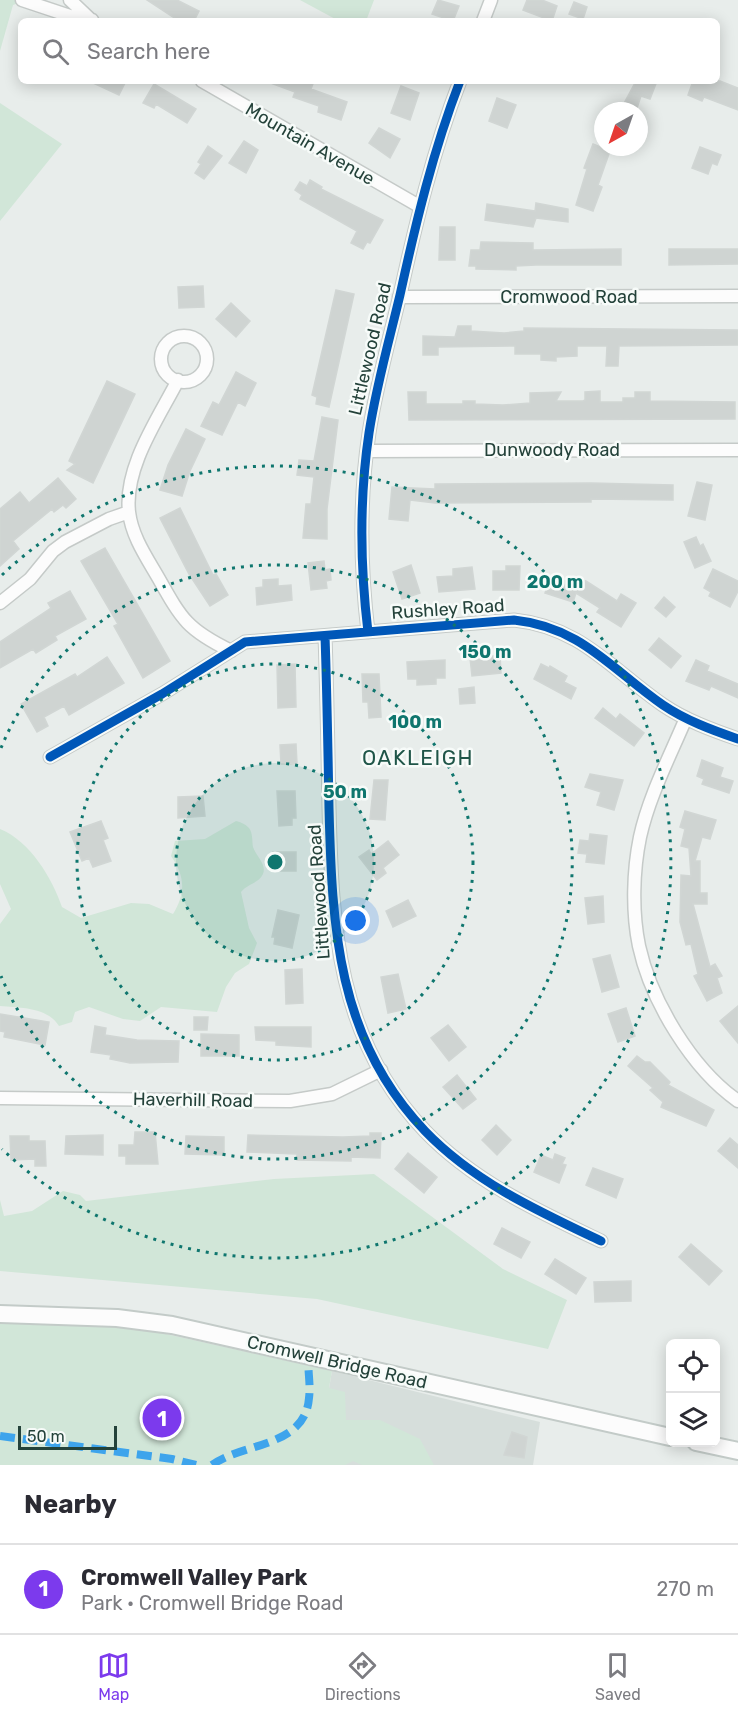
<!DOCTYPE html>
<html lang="en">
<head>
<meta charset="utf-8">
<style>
	:root { --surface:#fff; --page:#f7f7f7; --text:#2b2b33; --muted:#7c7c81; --line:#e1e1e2; --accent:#7c3aed }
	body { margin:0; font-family:Rubik,sans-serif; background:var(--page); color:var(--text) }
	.controls { position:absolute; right:18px; bottom:18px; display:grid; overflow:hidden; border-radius:9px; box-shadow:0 3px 15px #0003 }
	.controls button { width:54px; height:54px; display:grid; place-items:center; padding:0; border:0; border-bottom:2px solid var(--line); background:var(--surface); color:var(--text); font:30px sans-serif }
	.compass { position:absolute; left:594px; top:102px; width:54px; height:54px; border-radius:50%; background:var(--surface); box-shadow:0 3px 15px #0003; rotate:220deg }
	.scale { position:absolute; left:18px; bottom:15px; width:99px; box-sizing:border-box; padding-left:6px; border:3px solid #24423a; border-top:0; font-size:16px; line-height:21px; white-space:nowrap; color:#24423a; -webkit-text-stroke:4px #f7fbf9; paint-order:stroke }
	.you { position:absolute; left:356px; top:921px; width:21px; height:21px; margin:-15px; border:4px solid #fff; border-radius:50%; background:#1a73e8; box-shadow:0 0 0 9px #1a73e833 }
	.badge { display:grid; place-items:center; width:39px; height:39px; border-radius:50%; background:var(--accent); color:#fff; font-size:20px; font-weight:700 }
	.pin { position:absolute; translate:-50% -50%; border:3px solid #fff; box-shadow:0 2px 6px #0006 }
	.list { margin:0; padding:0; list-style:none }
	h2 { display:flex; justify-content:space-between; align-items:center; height:78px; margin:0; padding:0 24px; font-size:26px }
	h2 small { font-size:20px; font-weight:400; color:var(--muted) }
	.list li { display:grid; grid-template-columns:39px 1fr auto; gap:18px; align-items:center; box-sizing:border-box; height:90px; padding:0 24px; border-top:2px solid var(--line) }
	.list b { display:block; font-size:22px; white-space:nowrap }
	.list p { margin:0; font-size:20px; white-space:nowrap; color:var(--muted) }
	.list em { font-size:20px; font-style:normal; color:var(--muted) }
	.icon { flex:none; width:33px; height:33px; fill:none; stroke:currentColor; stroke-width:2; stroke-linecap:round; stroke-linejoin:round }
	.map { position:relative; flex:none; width:738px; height:1465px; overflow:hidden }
	.search { position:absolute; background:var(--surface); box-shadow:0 3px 15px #0003; left:18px; right:18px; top:18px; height:66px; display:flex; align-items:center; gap:15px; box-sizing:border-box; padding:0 21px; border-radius:9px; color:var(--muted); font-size:22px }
	.sheet { height:168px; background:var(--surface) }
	nav { display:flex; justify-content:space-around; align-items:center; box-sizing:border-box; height:84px; border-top:2px solid var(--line); background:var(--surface); font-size:16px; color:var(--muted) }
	nav a { display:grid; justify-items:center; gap:3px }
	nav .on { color:var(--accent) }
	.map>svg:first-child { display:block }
	.built { fill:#d6dedb }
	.green { fill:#d1e6d8 }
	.building { fill:#cfd4d2; stroke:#d1d6d4; stroke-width:1.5 }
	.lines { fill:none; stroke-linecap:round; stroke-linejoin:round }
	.minor-casing { stroke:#c5cac8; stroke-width:15 }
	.secondary-casing { stroke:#c3cbc8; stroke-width:20 }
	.minor { stroke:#fcfcfc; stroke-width:12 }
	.secondary { stroke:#fcfcfc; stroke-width:16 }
	.quiet { stroke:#3ea4ec; stroke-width:8; stroke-dasharray:15 8; stroke-linecap:butt }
	.cycleway-casing { stroke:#f7fbf9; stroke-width:13 }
	.cycleway { stroke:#0057b8; stroke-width:9 }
	.ring { fill:none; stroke:#0f766e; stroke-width:3; stroke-dasharray:3 6 }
	.labels { text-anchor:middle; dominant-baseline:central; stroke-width:5; stroke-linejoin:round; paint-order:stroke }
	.street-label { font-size:18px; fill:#24423a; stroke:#f7fbf9 }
	.quarter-label { font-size:21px; letter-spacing:1.5px; fill:#1f5548; stroke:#f7fbf9 }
	.centre { fill:#0f766e; stroke:#f7fbf9; stroke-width:3 }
	.ring-label { font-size:18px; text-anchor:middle; font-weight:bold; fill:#0f766e; stroke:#f7fbf9; stroke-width:5; stroke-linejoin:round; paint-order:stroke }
</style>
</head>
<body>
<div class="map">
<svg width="738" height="1465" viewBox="0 0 738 1465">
	<rect width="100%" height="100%" fill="#e8edeb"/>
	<path class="built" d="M332,1371L540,1422L533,1465H316Z"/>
	<path class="green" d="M0,0H28L13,5L0,51Z
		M300,0H374L366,21H339Z
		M0,103L62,144L0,221Z
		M236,821C241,822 245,824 249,828C253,833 252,841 253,847C256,856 267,864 263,874C259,883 248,884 241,892L249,928L257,943L249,964L235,973L226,987L217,1012L161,1007L140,1021L123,1019L89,1007L75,1012L72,1022L59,1026C47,1007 21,1008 0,1006V924L11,909L0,884V829C30,841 52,878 62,907L81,918L131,903L149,904L173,914C186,893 185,876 171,856L175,841L205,839Z
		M374,1174L503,1269L567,1300L548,1349L317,1299L0,1271V1200L4,1216L32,1211L63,1191L80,1195L86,1201L274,1179Z
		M72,1322L148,1330L332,1371L329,1388L345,1392L346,1420H380L420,1439L434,1465H362L353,1461L345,1465H0V1323Z"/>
	<path class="building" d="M147,0H177L199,11L194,21H179Z
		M438,0L459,6L453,21L432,14Z
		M527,0H542L557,6L552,21L523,10Z
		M574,2L587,7L583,19L569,14Z
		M89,81H126L119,95Z
		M314,81L311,89L347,102L341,120L318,112L319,106L293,97L295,92L268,82Z
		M636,81H657L650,99L641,96L636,111H633L622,107Z
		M693,81H720L738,88V110L704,97L702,101L688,95Z
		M154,84L196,109L187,123L156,104L154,108L143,103Z
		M401,86L419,93L410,120L391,113Z
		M497,98L516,105L507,128L489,121Z
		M379,128L400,139L390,158L369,143Z
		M244,141L258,150L246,173L229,163Z
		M593,144L610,151L598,185L602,187L593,211L576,205L587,169L584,168Z
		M208,146L222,156L204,179L195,173L201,164L198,162Z
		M700,147L721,155L717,165L712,163L708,174L692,168Z
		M310,180L322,187L321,189L383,220L370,243L367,242L363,249L351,243L357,231L300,199L302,195L295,190L300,182L307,186Z
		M536,203L568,209V222L536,218L533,227L485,220L487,204L535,211Z
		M440,227H455V260H439Z
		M481,242L533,243V250L621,249V265H536L516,266V270L476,269V266H469L471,250H480Z
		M669,249H738V264L669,265Z
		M203,286L204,307L179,308L178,287Z
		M336,290L354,294L329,407L316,404L317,397L312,395Z
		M231,303L250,321L236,337L216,319Z
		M458,326H471V331L504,333L524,331V328L738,330V345L619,346L618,366H606L607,346H577V356L556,357V361L541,360V354H515V346L438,347V355H423V336L455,337Z
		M236,372L256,383L245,406L238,402L222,435L201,426L213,402L219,405Z
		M107,381L135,394L93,483L67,470L75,464L69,461Z
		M600,391V402H623V398H635V392H650V401L735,402V419L409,420L408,392H426V404H463V401H475V404L503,405L530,403V393L561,392L556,401H583L585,400V392Z
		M322,417L338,420L327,509V539L303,538L306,504H311L314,477L297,475L299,460L314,461Z
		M186,429L205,439L190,471L182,496L160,490L168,465Z
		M58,478L76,499L66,508L63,505L54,512L52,509L13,541L19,549L0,566V509L20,492L29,503Z
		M697,482L712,485L705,520L688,516Z
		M591,483L673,485V500L591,499V502L435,503L410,500L408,521L389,519L392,487L435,489V484Z
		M180,508L213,575L216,574L228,595L210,606L189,574L160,518Z
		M696,537L700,546L703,544L711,561L695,568L684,542Z
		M105,548L170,661L143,678L114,626L118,624L81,561Z
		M324,561L325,570L330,569L331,580L326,581L327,588L311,590L308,563Z
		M411,565L420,593L402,599L393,572Z
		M506,566H520L519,590H493V571H506Z
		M472,567L475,589L439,592L437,577L453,576V569Z
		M713,569L738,581V591L730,607L709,596L711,592L704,588Z
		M551,576L569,582L571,577L586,581L617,601L621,594L636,603L621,627L597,612L600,608L576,593L573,602L545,593Z
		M278,579V586L291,585L292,600L257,605L256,588L263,587V580Z
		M70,591L86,619L55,636L57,640L36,653L33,649L0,668V642L51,608L48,603Z
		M664,597L675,607L666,617L655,608Z
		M659,638L681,656L671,668L649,650Z
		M500,655L501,673L472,676L470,658Z
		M107,657L124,683L69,715L64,706L44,717L48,726L37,732L21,704L75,674L77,677Z
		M445,660V678H436V684L417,685V679H408L407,662Z
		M696,660L709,666L707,671L738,684V698L711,686L709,690L686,681Z
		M295,664L296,707L278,708L277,665Z
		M541,664L549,668L550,666L567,676L564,682L576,688L571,699L534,679Z
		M362,674H379L381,717L369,718L368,702H363Z
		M474,687L475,703L460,704L459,689Z
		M603,708L616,719L620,714L644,733L634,746L595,718Z
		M296,744L297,764H281L280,745Z
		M702,760L723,768L720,777L733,781L729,793L702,784L704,779L697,776Z
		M590,774L623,780L614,810L597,805L601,792L585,787Z
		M374,780H388L385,820L370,819Z
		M277,791H295L296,818H292V825L279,826Z
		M203,796L205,816L178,818V797Z
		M685,811L716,820L710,839L702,837L695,861H700V893H707V904H693L710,967L715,964L722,976L717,978L722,993L707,1001L694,976L698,974L691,944L686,945L680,922L681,875L691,876L689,848L681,846L685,829L680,827Z
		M101,821L108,838L103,840L111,861L93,867L89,858L82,861L70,832Z
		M590,834L607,836L604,864L586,862L587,854L578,853L580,840L589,841Z
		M388,841L399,855L383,868L386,873L377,880L359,857L369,850L371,854Z
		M273,852H296V871H281V864H273Z
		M603,896L604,922L588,924L585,898Z
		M408,900L416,916L393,927L386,911Z
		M278,910L299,915L292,948L274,944L275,937H272Z
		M610,955L619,987L602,992L593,959Z
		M302,969L303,1003L286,1004L285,970Z
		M398,974L406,1009L388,1013L381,977Z
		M738,1006V1043L720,1021Z
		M626,1008L635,1036L618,1042L608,1014Z
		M0,1014L49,1022L45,1045L4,1037L5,1032L0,1031Z
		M194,1017H208L207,1030H194Z
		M448,1025L466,1047L449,1061L431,1038Z
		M95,1026L106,1028L105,1035L137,1040L179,1041L178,1062L130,1063L110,1059L111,1055L91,1052Z
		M255,1027H311V1047L276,1045V1041L256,1040Z
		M201,1034L239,1035V1056H201Z
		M637,1056L645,1062H650L670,1082L668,1085L714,1110L706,1126L661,1107L663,1102L650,1090L653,1088L628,1066Z
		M457,1075L476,1099L463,1109L443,1087Z
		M496,1125L511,1140L497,1155L482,1140Z
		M135,1132H155L158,1164H126V1156H119V1145H134Z
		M370,1133H381L380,1158L351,1157V1161L297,1160V1154L247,1152L248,1135L343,1137L370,1136Z
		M103,1135V1155L65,1154L66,1136Z
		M10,1136H29V1141H45L46,1166H35V1159L11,1160Z
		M186,1136L224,1137V1155L185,1154Z
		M730,1138L738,1145V1168L718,1151Z
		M408,1153L437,1177L424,1193L395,1169Z
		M555,1154L565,1158L562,1164L566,1165L559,1183L534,1172L541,1155L553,1160Z
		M593,1168L623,1179L616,1198L586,1185Z
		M502,1228L530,1242L521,1258L494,1244Z
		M691,1244L722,1271L709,1285L679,1257Z
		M555,1259L586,1278L576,1294L545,1274Z
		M631,1281V1301L595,1302L594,1282Z
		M512,1432L527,1437L524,1458L504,1455Z"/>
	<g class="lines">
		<defs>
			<path id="minor" d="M22,0L70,16L92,20
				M70,0L90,19
				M483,21L491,0
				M202,81L419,206
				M399,297L738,296
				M161 359a23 23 0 1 1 46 0a23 23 0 1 1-46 0Z
				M178,380C158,419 124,467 129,512C132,537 147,558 159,579C182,620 188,630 231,651
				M367,451L738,450
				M0,603L30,579L53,551L65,542L109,519L129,512
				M368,632C360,565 359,500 369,433C376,387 389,341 400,295C416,222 433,151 460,81
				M325,636C327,693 328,751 329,808C332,927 337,1039 425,1131C474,1182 538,1211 601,1241
				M686,718C670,756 649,796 640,837C633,871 632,912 639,946C651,1001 692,1069 738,1101
				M50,757L162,694L245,642L514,620C581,627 611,669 663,705C685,720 712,730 738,739
				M0,1098L290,1101L332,1094L381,1070"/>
			<path id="secondary" d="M0,1314L117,1318L172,1325L670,1437
				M696,1442L738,1451"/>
		</defs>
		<use href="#minor" class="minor-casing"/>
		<use href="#secondary" class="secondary-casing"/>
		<use href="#minor" class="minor"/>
		<use href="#secondary" class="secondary"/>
		<path class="quiet" d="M0,1436L172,1459L196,1465
			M212,1465C243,1442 305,1448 309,1398C311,1383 307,1370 309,1356"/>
		<defs>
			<path id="cycleway" d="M368,632C360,565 359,500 369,433C376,387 389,341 400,295C416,222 433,151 460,81
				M325,636C327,693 328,751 329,808C332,927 337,1039 425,1131C474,1182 538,1211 601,1241
				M50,757L162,694L245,642L514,620C581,627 611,669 663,705C685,720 712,730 738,739"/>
		</defs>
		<use href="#cycleway" class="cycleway-casing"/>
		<use href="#cycleway" class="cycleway"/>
	</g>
	<circle cx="275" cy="862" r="99" fill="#0f766e" fill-opacity=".12"/>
	<g class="ring">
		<circle cx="275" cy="862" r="99"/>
		<circle cx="275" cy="862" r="198"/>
		<path d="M1 748A297 297 0 1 1 1 976"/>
		<path d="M2 575A396 396 0 1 1 2 1149"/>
	</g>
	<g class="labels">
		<g class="street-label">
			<text transform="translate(310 144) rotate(30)">Mountain Avenue</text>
			<text x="569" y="297">Cromwood Road</text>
			<text transform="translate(370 349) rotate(-77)">Littlewood Road</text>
			<text x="552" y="450">Dunwoody Road</text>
			<text transform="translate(448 609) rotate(-4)">Rushley Road</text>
			<text transform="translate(319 892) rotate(-94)">Littlewood Road</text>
			<text transform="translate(193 1100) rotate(1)">Haverhill Road</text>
			<text transform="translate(337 1362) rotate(13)">Cromwell Bridge Road</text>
		</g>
		<g class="quarter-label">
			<text x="418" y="757">OAKLEIGH</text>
		</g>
	</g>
	<circle cx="275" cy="862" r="9" class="centre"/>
	<g class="ring-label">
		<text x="555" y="588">200 m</text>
		<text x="485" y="658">150 m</text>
		<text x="415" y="728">100 m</text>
		<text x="345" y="798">50 m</text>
	</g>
</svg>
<div class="controls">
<button><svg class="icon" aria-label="locate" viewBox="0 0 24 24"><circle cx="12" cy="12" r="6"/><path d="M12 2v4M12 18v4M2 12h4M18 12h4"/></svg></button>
<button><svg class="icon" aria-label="layers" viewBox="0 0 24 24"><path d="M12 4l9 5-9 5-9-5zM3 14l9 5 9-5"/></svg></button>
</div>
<svg class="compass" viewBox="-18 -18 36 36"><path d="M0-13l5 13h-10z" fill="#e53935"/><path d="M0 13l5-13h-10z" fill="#7c7c81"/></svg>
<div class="scale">50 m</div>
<div class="you"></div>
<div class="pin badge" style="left:162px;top:1418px">1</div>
<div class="search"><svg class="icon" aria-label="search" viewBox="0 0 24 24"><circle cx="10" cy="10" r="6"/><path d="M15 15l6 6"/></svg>Search here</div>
</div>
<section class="sheet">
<h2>Nearby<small></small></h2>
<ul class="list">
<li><span class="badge">1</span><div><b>Cromwell Valley Park</b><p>Park · Cromwell Bridge Road</p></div><em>270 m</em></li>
</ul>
</section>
<nav>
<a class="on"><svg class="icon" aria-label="map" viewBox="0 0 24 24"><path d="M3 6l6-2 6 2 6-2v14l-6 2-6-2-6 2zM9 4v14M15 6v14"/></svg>Map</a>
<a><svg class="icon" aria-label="directions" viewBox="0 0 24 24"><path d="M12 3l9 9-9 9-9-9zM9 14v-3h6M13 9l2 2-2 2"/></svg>Directions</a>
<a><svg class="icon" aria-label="saved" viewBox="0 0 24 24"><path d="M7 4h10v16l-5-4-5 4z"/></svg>Saved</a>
</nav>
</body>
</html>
